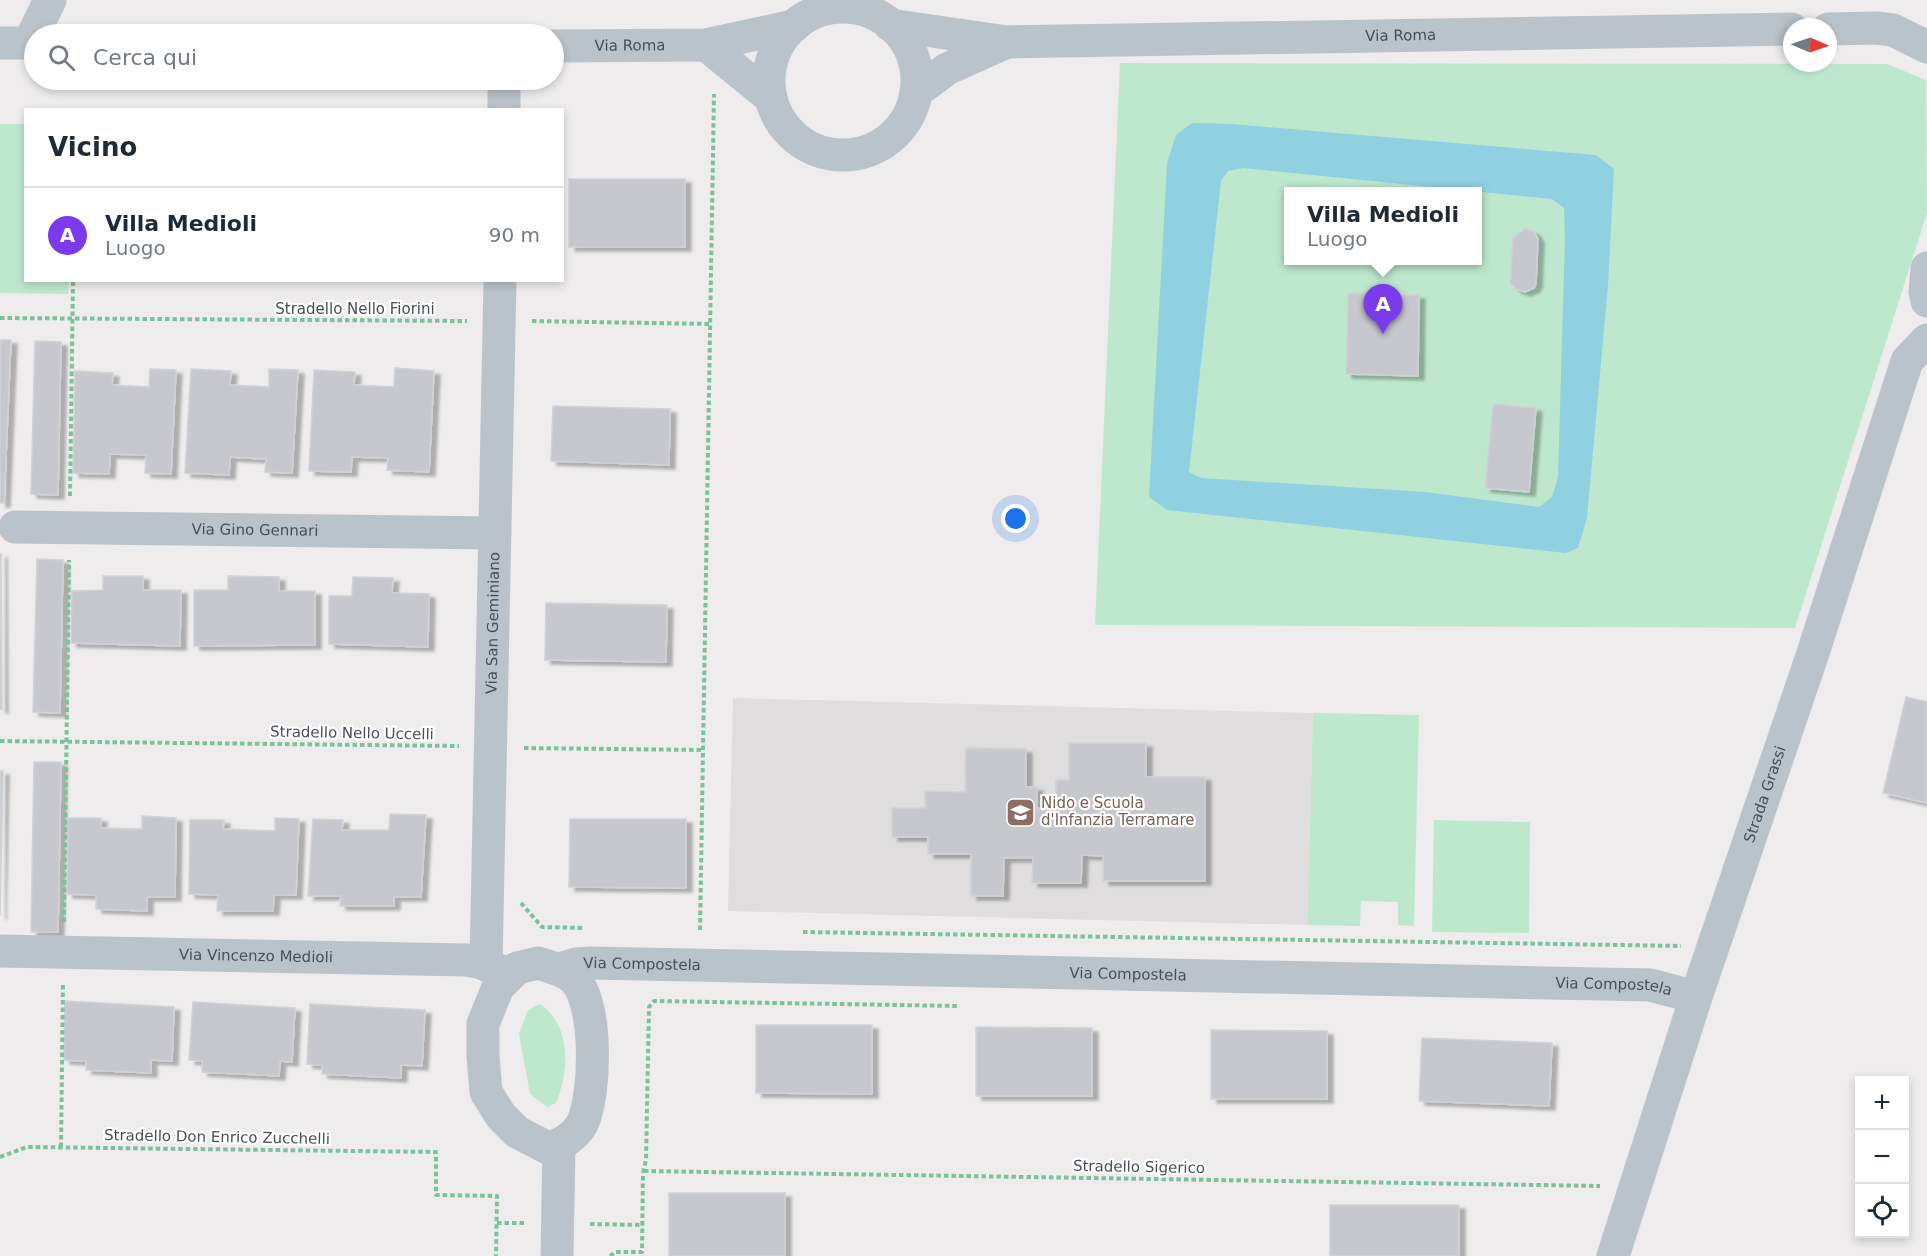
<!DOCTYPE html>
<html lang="it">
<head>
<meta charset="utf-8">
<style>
	:root { --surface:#fff; --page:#f2f2f3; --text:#1f2937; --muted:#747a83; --line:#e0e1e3; --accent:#7c3aed }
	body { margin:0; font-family:"DejaVu Sans",sans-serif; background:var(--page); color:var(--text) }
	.controls { position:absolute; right:18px; bottom:18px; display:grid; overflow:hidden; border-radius:0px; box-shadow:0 3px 9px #0003 }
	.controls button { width:54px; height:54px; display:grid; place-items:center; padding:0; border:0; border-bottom:2px solid var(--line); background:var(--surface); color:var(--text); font:30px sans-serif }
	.compass { position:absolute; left:1783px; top:18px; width:54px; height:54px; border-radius:50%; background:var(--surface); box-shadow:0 3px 9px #0003; rotate:92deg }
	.you { position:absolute; left:1016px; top:519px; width:21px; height:21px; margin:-15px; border:4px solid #fff; border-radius:50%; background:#1a73e8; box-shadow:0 0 0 9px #1a73e833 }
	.badge { display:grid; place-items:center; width:39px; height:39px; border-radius:50%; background:var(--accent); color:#fff; font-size:20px; font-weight:700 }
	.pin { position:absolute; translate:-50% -50px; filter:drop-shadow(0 2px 3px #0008) }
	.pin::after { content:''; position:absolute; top:32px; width:21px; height:18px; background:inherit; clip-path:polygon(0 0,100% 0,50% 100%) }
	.popup { position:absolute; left:1284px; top:187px; width:198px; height:78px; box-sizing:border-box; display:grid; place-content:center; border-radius:0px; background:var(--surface); filter:drop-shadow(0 2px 4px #0005); font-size:20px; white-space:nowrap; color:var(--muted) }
	.popup b { font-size:22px; color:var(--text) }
	.popup::after { content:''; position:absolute; left:50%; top:100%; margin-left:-12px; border:12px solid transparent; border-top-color:var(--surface) }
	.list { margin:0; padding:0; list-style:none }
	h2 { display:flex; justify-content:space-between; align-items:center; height:78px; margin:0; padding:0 24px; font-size:26px }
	h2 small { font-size:20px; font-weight:400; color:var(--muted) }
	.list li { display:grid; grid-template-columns:39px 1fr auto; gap:18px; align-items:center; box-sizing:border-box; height:96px; padding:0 24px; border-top:2px solid var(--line) }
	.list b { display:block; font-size:22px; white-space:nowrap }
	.list p { margin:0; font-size:20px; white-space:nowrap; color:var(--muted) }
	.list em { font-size:20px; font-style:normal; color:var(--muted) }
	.icon { flex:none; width:33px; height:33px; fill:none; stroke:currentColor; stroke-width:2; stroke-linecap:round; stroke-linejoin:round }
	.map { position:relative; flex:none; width:1927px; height:1256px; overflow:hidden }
	.search { position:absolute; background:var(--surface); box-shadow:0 3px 9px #0003; left:24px; top:24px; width:540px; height:66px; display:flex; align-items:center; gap:15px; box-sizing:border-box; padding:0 21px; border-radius:33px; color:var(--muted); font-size:22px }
	.panel { position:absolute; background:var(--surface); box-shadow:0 3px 9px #0003; left:24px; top:108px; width:540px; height:174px; border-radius:0px }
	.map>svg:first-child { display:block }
	.education { fill:#dfdddd }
	.green { fill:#bee8ce; fill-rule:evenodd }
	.water { fill:#8fd1e1; fill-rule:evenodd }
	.building { fill:#c7c8ce; stroke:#d0d2d7; stroke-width:1.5; filter:url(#shadow) }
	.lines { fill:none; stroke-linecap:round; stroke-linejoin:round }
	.path { stroke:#7ac29d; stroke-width:4; stroke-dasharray:4.5 3; stroke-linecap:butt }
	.street { stroke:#bbc3ca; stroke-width:33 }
	.labels { text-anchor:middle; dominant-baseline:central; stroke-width:4.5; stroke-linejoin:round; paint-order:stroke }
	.street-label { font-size:15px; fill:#464f57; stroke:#fff }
	.education-label { font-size:15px; fill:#785e54; stroke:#fff; text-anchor:start }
</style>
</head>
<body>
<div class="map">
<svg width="1927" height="1256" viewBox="0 0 1927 1256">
	<defs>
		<filter id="shadow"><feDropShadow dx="6" dy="4" stdDeviation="1.5" flood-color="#0004"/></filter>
	</defs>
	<rect width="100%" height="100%" fill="#eeecec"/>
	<path class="education" d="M733,698L1313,713L1307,925L728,911Z"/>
	<path class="green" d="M1120,63L1887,64L1926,80L1927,213L1795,628L1095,625ZM1288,192H1478V260H1288Z
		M0,124H25L26,280L69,281L68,294L0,293Z
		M1313,713L1419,715L1414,926L1398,925V902L1361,901L1360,926L1307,925Z
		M1434,820L1530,822L1529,933L1432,932Z
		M540,1004C572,1026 569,1071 556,1103L547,1107L530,1094L519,1034L528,1010Z"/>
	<path class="water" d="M1192,123L1231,124L1596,155L1614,169L1608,285L1587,518L1578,548L1566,553L1167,510L1149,497L1167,163L1176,135ZM1243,168L1552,199L1564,208L1565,237L1558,477L1552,497L1539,507L1425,492L1201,478L1189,472L1221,181L1228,171Z"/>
	<path class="building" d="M569,179H685V247H569Z
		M1525,228L1534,232L1538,239L1536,284L1534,288L1525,292L1516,289L1510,283L1513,238Z
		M1348,293L1419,295L1418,376L1346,374Z
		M0,340H11L4,503H0Z
		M35,341L61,342L58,495L31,494Z
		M395,368L434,371L429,472L387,470L388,458L352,457L351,472L309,471L314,370L355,372L354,385L394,387Z
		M150,369L176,370L171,474L145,473L146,455L110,454L109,474L73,473L75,371L113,373L112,385L149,387Z
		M191,369L231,371L230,385L269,387V369L298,370L292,473L265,472L266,459L230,457L229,475L185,473Z
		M1493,404L1536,408L1529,492L1485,488Z
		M553,406L670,409L669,465L551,461Z
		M0,554H1L2,709H0Z
		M37,559L63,560L60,713L33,712Z
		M103,576H143V590H181L180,646L71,643L72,591L103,590Z
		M228,576L279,577V591H315V645L194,646V590H228Z
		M353,577L393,578L392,593L429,594L428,647L329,644V596H352Z
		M546,603L667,605L666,662L545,660Z
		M1906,697L1927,702V803L1883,793Z
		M1069,743H1146V777H1205V881H1103V856L1082,855L1081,883H1032L1033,858H1004L1003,896H971V854H928V837H892V808H925V791L965,792L966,748L1026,749V787H1037V808H1056V780H1069Z
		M34,762H61L58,932H31Z
		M0,771H3L0,916Z
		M390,814L426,815L421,897H394V906H340L341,896H308L313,819L343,820L342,830H389Z
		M142,816L176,818L175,897H147V911L96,909V895L67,894L68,818H101V828L142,829Z
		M275,818L299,819L296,895H274L273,911H217L218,895L189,894L190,820H224L223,829L275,831Z
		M570,819H686V888L569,887Z
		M65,1001L174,1007L172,1061L151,1060V1073L86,1070V1061L64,1060Z
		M193,1002L295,1008L292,1062L280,1061L279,1076L202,1072V1061L189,1060Z
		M310,1004L425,1010L422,1066L401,1065V1078L322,1074V1065L307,1064Z
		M756,1025H872V1094L756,1093Z
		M976,1027L1092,1028V1096H976Z
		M1211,1030L1327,1031V1099H1211Z
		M1422,1038L1552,1043L1549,1106L1419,1101Z
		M669,1193H785V1256H669Z
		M1330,1205H1459V1256H1330Z"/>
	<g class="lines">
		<path class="path" d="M0,318L467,321
			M532,321L710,324
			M70,496L73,280
			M0,741L459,746
			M524,748L703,750
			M521,903L542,927L583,928
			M64,922L69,560
			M700,930L714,94
			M803,932L1681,946
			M61,1147L63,983
			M0,1157L27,1147L436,1152V1195L497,1196L496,1256
			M644,1171L1600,1186
			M497,1223H525
			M590,1224L643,1225
			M610,1256L615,1252H642L643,1173L646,1160L649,1007L654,1001L960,1006"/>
		<g class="street">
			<circle cx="843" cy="81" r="74"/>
			<path id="s1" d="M890,25L1007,42L1792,29"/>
			<path d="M1828,29L1876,28L1893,30L1927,47"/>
			<path d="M0,43H34"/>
			<path d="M29,43L50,0"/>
			<path d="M706,45L771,98"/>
			<path id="s2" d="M554,46L706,45L794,26"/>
			<path d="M916,92L947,69L1007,42"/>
			<path d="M504,110V80"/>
			<path d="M1927,268L1925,292L1927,301"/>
			<path id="s3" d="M15,527L495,533"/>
			<path id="s4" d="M0,951L467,960L482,963L510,975"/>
			<path d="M538,963C551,967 566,970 575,980C598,1005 596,1095 582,1124C575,1137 562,1143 550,1149L517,1132L501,1116L486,1092L483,1056V1024L498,987L517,968Z"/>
			<path id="s5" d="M486,965L500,280"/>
			<path id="s6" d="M559,969L576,964L591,963L1650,985L1696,997"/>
			<path d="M557,1256L559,1145"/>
			<path id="s7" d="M1613,1256L1696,997L1813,653L1907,361L1927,340"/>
		</g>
	</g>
	<defs>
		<symbol id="school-square" viewBox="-11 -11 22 22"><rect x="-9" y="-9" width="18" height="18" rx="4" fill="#8d6e63" stroke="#fff"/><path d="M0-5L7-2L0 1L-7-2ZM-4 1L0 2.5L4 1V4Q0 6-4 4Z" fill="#fff"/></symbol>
	</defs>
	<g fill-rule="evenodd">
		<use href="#school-square" x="1004" y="796" width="33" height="33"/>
	</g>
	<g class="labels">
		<g class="street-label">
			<text stroke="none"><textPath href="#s1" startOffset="512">Via Roma</textPath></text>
			<text stroke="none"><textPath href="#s2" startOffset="76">Via Roma</textPath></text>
			<text x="355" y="309">Stradello Nello Fiorini</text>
			<text stroke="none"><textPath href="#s3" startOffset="240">Via Gino Gennari</textPath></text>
			<text stroke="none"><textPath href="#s5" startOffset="342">Via San Geminiano</textPath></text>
			<text transform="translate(352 733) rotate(1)">Stradello Nello Uccelli</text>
			<text stroke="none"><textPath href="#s7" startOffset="486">Strada Grassi</textPath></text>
			<text stroke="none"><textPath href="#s4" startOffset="256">Via Vincenzo Medioli</textPath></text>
			<text stroke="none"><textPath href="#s6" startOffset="84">Via Compostela</textPath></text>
			<text stroke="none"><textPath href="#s6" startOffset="570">Via Compostela</textPath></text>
			<text stroke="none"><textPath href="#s6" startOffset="1056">Via Compostela</textPath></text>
			<text transform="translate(217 1137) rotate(1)">Stradello Don Enrico Zucchelli</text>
			<text transform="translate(1139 1167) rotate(1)">Stradello Sigerico</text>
		</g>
		<g class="education-label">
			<text x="1041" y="803">Nido e Scuola<tspan x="1041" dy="17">d'Infanzia Terramare</tspan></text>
		</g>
	</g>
</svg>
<div class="controls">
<button>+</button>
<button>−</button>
<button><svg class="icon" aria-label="locate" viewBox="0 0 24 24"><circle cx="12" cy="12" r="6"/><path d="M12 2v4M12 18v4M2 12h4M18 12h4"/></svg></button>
</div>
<svg class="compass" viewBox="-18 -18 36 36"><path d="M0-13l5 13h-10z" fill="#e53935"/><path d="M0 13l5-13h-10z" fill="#747a83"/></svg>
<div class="you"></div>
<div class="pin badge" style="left:1383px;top:334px">A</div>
<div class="popup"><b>Villa Medioli</b>Luogo</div>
<div class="search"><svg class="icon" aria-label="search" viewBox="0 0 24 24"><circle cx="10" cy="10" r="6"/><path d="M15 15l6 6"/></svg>Cerca qui</div>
<section class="panel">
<h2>Vicino<small></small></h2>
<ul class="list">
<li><span class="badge">A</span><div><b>Villa Medioli</b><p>Luogo</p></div><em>90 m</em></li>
</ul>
</section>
</div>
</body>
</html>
